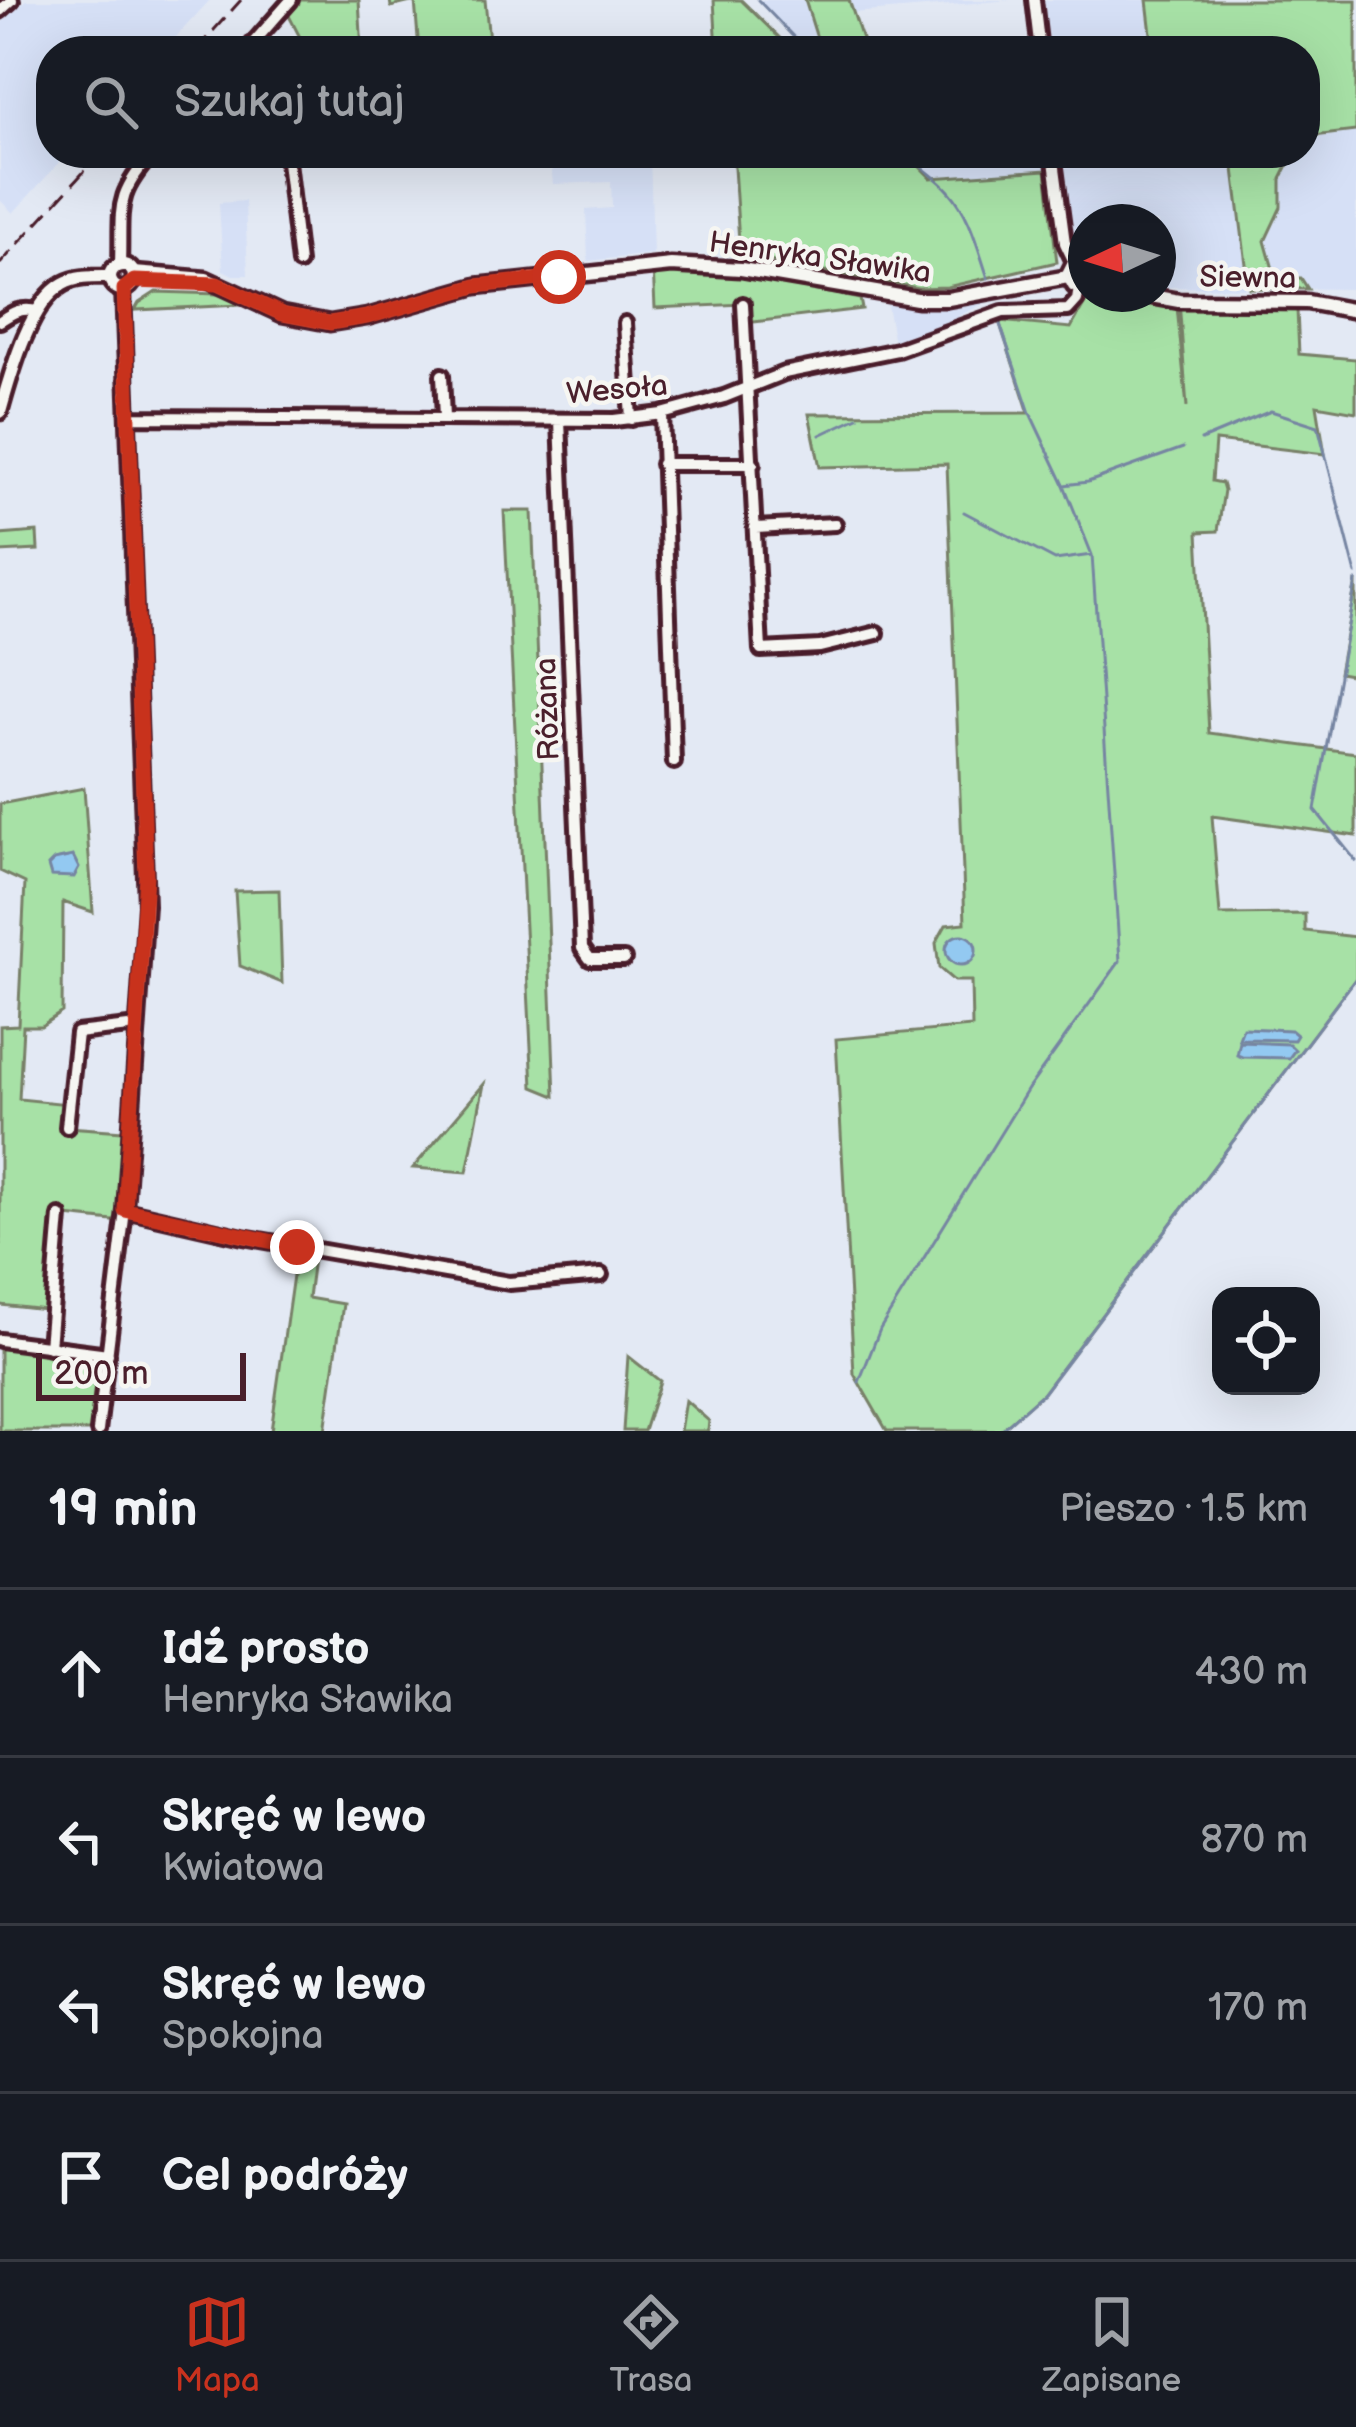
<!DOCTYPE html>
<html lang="pl">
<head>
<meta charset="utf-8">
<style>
	:root { --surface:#171b24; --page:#242831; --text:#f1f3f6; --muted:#9ea1a6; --line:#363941; --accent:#c8321e }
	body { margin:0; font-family:"Balsamiq Sans",sans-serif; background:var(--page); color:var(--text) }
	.controls { position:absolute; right:36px; bottom:36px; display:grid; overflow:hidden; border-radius:24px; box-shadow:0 12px 48px #0002 }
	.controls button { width:108px; height:108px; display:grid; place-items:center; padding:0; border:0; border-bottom:3px solid var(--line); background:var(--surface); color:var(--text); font:60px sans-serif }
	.compass { position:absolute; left:1068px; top:204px; width:108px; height:108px; border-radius:50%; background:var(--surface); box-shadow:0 12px 48px #0002; rotate:266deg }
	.scale { position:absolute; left:36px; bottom:30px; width:210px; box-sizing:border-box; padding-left:12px; border:6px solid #4a1f2b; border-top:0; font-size:33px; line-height:42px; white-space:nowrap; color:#4a1f2b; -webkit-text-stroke:9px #f6f6f2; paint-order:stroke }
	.stop { position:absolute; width:36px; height:36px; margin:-27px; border:9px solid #c8321e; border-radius:50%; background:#fff }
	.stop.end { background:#c8321e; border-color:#fff; box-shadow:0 3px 12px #0008 }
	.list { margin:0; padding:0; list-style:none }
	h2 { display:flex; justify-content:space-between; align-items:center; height:156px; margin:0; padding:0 48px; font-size:51px }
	h2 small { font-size:39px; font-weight:400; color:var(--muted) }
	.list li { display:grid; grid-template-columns:78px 1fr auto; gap:36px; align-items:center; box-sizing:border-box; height:168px; padding:0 48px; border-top:3px solid var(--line) }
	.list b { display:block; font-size:45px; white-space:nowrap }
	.list p { margin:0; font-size:39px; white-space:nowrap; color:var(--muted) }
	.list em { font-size:39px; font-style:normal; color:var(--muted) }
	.icon { flex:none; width:66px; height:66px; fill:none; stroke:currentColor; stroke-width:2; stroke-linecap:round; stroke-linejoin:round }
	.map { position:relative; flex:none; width:1356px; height:1431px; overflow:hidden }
	.search { position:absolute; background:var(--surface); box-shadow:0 12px 48px #0002; left:36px; right:36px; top:36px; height:132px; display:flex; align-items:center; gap:30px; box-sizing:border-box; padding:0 42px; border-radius:48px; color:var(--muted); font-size:45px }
	.sheet { height:828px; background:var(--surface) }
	nav { display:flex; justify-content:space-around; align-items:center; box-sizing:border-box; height:168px; border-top:3px solid var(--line); background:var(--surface); font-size:33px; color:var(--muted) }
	nav a { display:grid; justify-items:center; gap:6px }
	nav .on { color:var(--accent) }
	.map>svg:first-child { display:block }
	.built { fill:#d6e0f6 }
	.green { fill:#a7e1a6; stroke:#788068; stroke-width:3 }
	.water { fill:#93c9f1; stroke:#7685a2; stroke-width:3 }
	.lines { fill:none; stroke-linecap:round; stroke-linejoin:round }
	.stream { stroke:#7685a2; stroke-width:3 }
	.minor-casing { stroke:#4a1f2b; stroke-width:20 }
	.major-casing { stroke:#4a1f2b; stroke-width:21 }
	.minor { stroke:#f6f6f2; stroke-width:10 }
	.major { stroke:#f6f6f2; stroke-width:12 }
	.rail { stroke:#4a1f2b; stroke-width:3; stroke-dasharray:18 9; stroke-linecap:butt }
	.route { stroke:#c8321e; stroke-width:15 }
	.labels { text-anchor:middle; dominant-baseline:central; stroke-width:9; stroke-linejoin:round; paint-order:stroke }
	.street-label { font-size:30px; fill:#4a1f2b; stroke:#f6f6f2 }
</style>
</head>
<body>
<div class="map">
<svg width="1356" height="1431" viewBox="0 0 1356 1431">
	<rect width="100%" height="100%" fill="#e3e9f4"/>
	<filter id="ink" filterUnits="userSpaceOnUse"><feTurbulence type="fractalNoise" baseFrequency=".00833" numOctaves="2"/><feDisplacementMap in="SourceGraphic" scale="24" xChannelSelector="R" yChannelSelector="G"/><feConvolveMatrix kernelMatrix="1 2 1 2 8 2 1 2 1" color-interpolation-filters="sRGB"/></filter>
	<g filter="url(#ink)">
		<path class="built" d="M26,0H210L163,51H51V153H68L13,213L0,200V24Z
			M758,0H805L821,51H808Z
			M849,0H1011L853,13Z
			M1025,0H1147L1153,51H1032Z
			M1356,131V289L1158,287V222H1086V247L1071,238L1059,168L930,178L908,153H1305V137Z
			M550,153H650L653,254L588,261L586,210L612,208L611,182L553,184Z
			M245,201L248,275H233L223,270L219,203Z
			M991,300L959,316L960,320L894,343L887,305L941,309Z"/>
		<path class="green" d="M291,0H359L362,51H307L285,8Z
			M390,0H485L490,51H419L415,1L391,7Z
			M714,0H741L793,51H717Z
			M805,0H849L866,51H821Z
			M1147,0H1356V131L1305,137V51H1153Z
			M733,153H906L931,178L1046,170L1057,262L947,287L918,288L740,256Z
			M1232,153H1294L1281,179V207L1265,241L1273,269L1282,278H1301L1308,289L1249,288Z
			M706,265L744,277L860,299L862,309L745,323L744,304L655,308L653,266Z
			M156,292L219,294L240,305L135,310L139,303Z
			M1088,298L1177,307L1187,407L1179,301L1297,310L1299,354L1356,359V412L1317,405L1325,454L1215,441L1212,481L1222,483L1224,490L1218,531L1198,532L1209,733L1356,753V836L1212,816L1220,915L1305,914V931L1356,937V978L1043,1393L1000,1431H887L854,1374L836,1039L972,1027L971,981H954L939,968L936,943L946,925L965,923L947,464L820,467L809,414L1029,413L999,321L1071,328Z
			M504,511H532L555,1096L533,1087Z
			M37,532L38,550L0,552V535Z
			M1356,581V676L1339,673Z
			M84,788L93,912L63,902L62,1012L41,1026H23L19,1099L69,1104L68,1127L123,1131L129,1136L123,1222L56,1215L46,1310L0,1305V1026L18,1025L25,883L0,871V804Z
			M279,890L282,983L240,966L235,891Z
			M484,1084L467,1172L413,1168Z
			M297,1247L314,1250L308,1298L343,1304L325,1431H271Z
			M0,1340L107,1354L98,1431H0Z
			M628,1356L660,1381L644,1431H623Z
			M685,1400L709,1421L708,1431H680Z"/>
		<path class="water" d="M73,856L79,868L74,877L51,876L48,866L54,860Z
			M946 950a15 15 0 1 1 30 0a15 15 0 1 1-30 0Z
			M1243,1028L1291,1030L1297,1035L1294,1040L1239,1039Z
			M1240,1042L1289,1044L1295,1050L1289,1058L1242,1057L1237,1055Z"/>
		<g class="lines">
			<path class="stream" d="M758,0L807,51
				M906,153C919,167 937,177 949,191C970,214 978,249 988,278
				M999,321L1030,413L1064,485L1088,482L1183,448
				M820,435L858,417
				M1201,440L1271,411L1318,426L1356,574
				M964,512L1055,560L1092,555
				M1356,581L1315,810L1356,861
				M859,1382L880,1329L1028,1089L1120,961L1092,555L1064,485
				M1000,1431L1043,1393L1356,978"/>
			<defs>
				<path id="minor" d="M1034,0L1040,51
					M0,11L12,0
					M246,51L291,0
					M286,153L299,263
					M1053,153L1065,243L1075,264
					M120,265C122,208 113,197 153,153
					M743,304L761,650L820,647L877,633
					M0,321C13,312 22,307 37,311
					M625,323L631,419
					M442,375L444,418
					M662,414L674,762
					M129,417L614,420L662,414L724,397L784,373L897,350L1003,312L1068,310L1077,300L1079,288
					M560,420L582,948L590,959H624
					M662,464H753
					M755,528L835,524
					M67,1127L77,1033L137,1026
					M125,1210L243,1237L509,1283L601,1275
					M0,1340L108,1354
					M49,1347L60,1216
					M98,1431L125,1210L146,905L123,289"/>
				<path id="major" d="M1086,263L1073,265L1068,275L1074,286H1086
					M110 277a12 12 0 1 1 24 0a12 12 0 1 1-24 0Z
					M134,273L206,279L282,314L330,323L367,317L476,286L671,265L741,269L917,299H948L1068,277
					M1140,294L1179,301L1307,302L1356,311
					M0,412C10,377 29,303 63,284C77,276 94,277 110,277"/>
			</defs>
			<use href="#minor" class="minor-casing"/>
			<use href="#major" class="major-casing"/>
			<use href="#minor" class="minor"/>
			<use href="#major" class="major"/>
			<path class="rail" d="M195,51L241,0
				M0,264L101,153"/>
		</g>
	</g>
	<g class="lines" filter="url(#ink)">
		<path class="route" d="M297,1247L125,1210L146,875L124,289L134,281L217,284L282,314L330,323L367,317L476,286L559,277"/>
	</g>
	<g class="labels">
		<g class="street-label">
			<text transform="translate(820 258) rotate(8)">Henryka Sławika</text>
			<text transform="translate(1248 278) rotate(1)">Siewna</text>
			<text transform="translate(617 390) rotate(-5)">Wesoła</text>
			<text transform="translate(548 709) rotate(-92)">Różana</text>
		</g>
	</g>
</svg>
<div class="controls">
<button><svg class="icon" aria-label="locate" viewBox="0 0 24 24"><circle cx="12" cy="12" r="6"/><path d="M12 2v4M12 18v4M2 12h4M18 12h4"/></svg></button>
</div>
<svg class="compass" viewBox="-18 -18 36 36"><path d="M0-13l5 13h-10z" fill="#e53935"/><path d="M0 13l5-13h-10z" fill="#9ea1a6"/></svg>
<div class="scale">200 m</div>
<div class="stop" style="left:559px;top:277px"></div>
<div class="stop end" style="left:297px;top:1247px"></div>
<div class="search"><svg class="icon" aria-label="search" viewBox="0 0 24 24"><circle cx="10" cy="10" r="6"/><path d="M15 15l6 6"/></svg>Szukaj tutaj</div>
</div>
<section class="sheet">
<h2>19 min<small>Pieszo · 1.5 km</small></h2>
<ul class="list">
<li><svg class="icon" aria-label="ahead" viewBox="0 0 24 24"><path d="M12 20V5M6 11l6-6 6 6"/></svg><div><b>Idź prosto</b><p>Henryka Sławika</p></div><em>430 m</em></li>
<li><svg class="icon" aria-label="left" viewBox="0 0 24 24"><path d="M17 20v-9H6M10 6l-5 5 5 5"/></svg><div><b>Skręć w lewo</b><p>Kwiatowa</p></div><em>870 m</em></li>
<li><svg class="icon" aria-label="left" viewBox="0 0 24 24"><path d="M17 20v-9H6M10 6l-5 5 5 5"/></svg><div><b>Skręć w lewo</b><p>Spokojna</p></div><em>170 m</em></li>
<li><svg class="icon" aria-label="arrive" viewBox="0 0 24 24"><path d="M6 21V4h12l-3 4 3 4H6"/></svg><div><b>Cel podróży</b></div></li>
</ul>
</section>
<nav>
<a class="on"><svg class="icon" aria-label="map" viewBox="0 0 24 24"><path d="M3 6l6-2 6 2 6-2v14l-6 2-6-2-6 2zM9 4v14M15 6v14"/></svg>Mapa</a>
<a><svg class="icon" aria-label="directions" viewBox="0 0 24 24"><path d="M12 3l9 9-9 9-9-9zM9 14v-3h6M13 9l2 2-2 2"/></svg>Trasa</a>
<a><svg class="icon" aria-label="saved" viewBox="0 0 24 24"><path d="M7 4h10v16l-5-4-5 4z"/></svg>Zapisane</a>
</nav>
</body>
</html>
